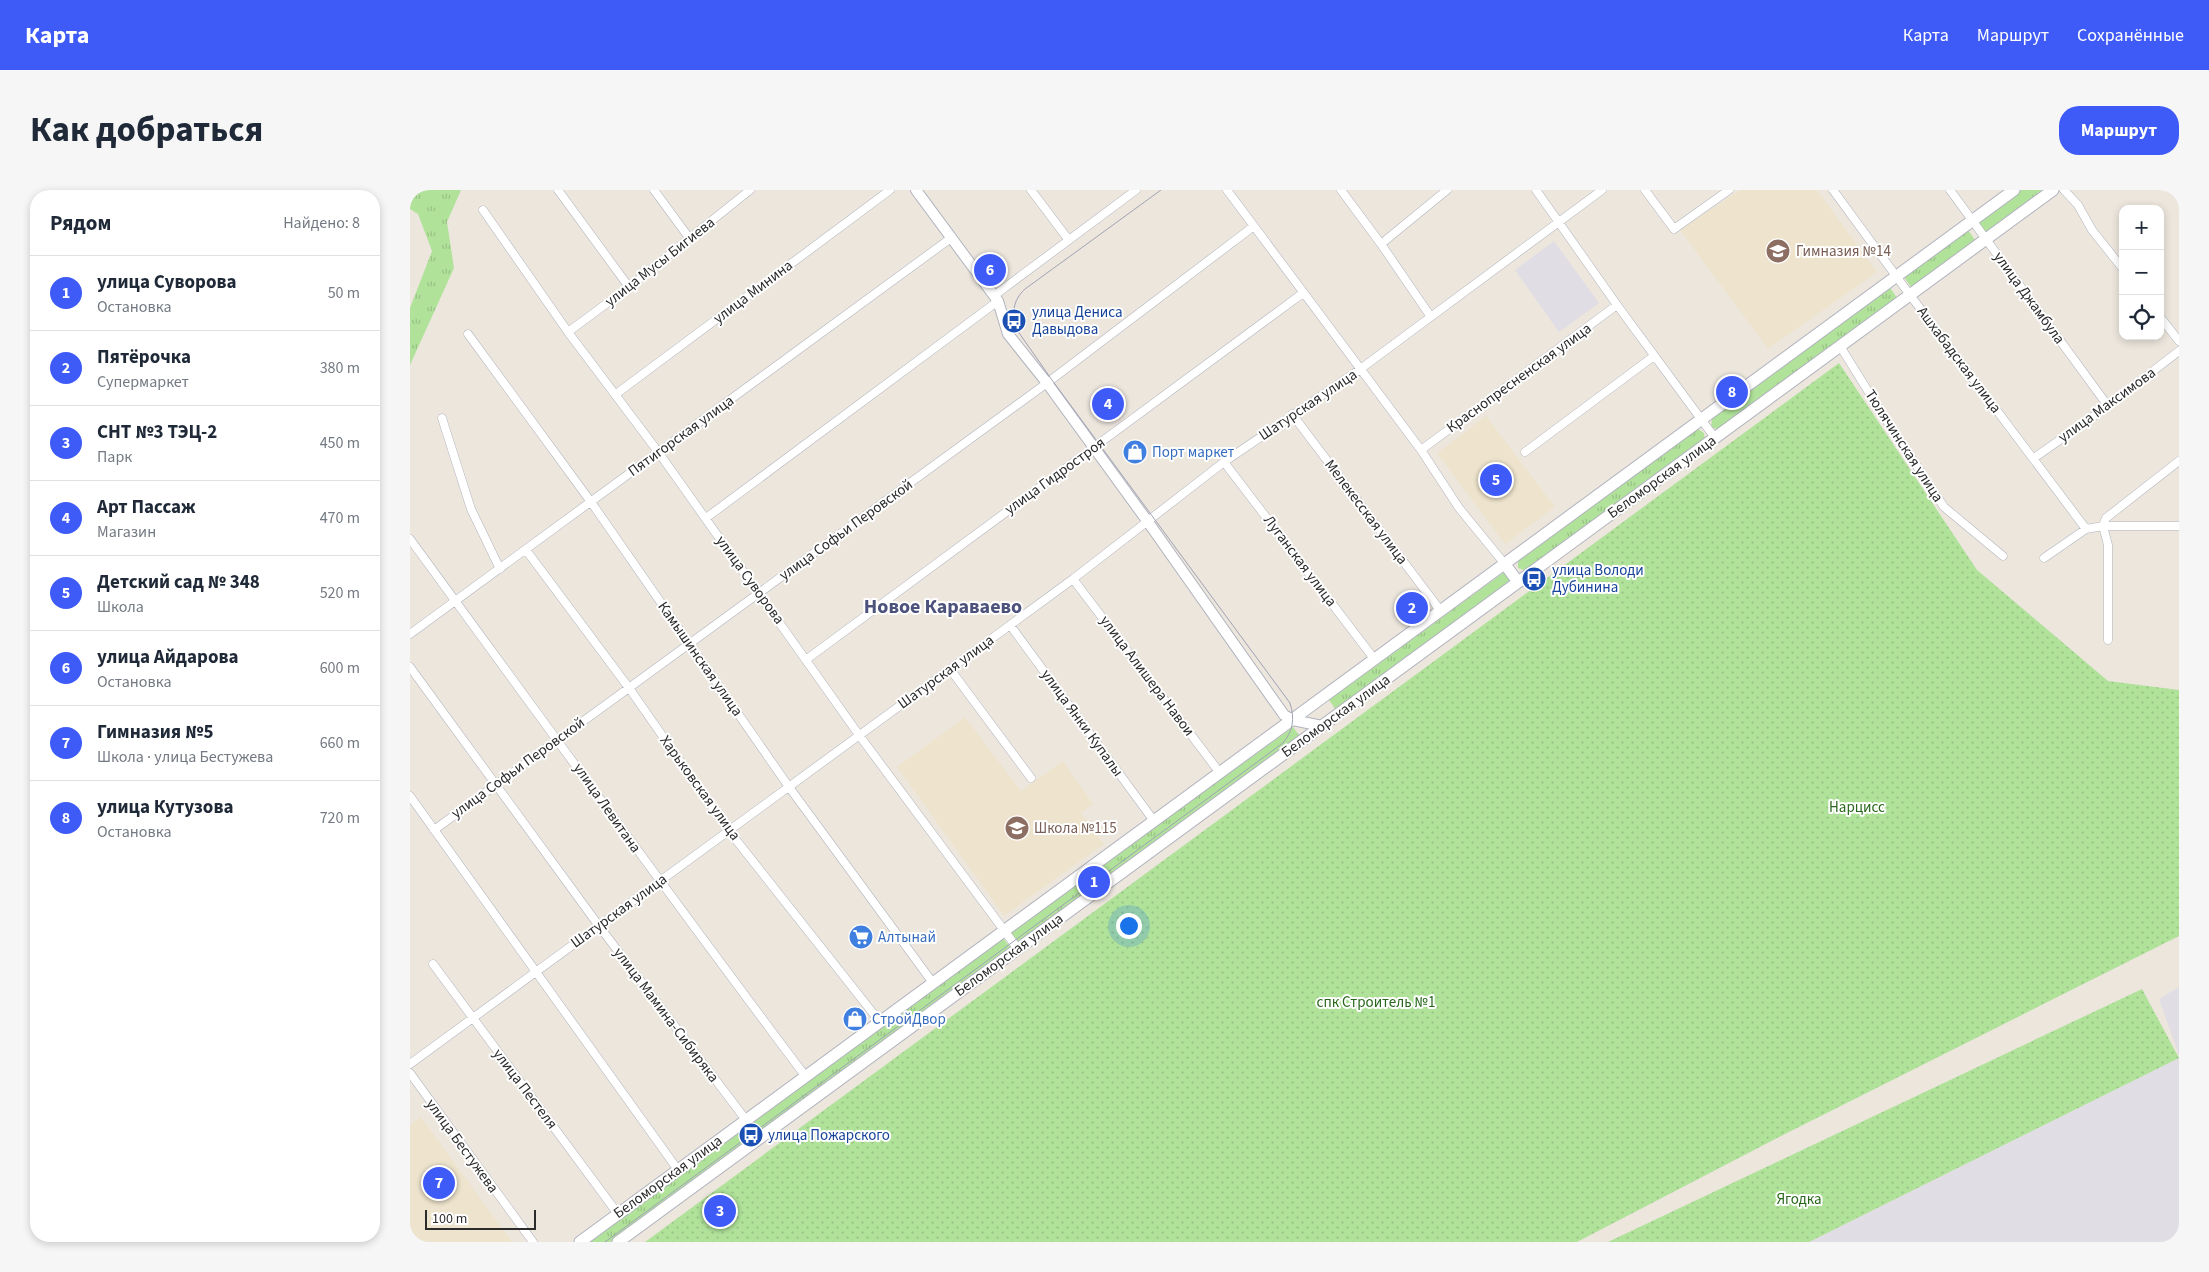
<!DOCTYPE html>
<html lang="ru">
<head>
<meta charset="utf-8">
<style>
	:root { --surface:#fff; --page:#f6f6f7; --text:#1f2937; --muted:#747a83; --line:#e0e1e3; --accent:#3f5bf7 }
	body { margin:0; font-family:"Source Sans 3",sans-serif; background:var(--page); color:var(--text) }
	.controls { position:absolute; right:15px; top:15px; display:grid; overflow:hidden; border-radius:10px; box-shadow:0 2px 8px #0003 }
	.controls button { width:45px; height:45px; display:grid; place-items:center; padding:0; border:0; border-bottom:1px solid var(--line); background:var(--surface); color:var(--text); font:25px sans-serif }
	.scale { position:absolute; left:15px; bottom:12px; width:111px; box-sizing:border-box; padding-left:5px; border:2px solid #2b2b2b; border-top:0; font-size:14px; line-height:18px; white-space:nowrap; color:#2b2b2b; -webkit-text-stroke:4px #fff; paint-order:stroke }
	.you { position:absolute; left:718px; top:735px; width:18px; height:18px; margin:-12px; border:4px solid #fff; border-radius:50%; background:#1a73e8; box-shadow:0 0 0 8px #1a73e833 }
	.badge { display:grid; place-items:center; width:32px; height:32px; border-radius:50%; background:var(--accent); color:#fff; font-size:16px; font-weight:700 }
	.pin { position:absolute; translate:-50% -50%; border:2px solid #fff; box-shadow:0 1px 5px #0006 }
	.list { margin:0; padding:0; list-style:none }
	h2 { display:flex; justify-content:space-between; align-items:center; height:65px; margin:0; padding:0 20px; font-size:21px }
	h2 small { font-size:16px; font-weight:400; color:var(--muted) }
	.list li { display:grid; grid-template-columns:32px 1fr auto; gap:15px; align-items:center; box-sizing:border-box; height:75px; padding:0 20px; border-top:1px solid var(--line) }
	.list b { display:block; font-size:19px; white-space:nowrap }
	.list p { margin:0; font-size:16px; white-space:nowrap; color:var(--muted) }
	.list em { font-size:16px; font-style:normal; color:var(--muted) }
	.icon { flex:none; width:28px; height:28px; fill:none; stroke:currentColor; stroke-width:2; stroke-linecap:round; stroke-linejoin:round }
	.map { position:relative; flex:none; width:1769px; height:1052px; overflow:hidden; border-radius:20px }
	header { display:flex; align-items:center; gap:30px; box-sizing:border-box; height:70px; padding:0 25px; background:var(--accent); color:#fff }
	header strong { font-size:24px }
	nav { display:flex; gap:28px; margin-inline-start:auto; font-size:18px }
	.intro { display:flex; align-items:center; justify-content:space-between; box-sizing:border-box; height:120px; padding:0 30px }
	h1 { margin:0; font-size:35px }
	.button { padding:12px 22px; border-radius:20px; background:var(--accent); color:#fff; font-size:18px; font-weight:700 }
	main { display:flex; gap:30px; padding:0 30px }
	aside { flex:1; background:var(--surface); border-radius:20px; box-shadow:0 2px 8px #0003 }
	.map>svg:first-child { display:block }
	.industrial { fill:#e0dde5 }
	.education { fill:#eee4cd }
	.grass { fill:url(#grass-tufts) }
	.park { fill:url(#park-dots) }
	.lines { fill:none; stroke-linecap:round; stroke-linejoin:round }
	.minor-casing { stroke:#b1b3be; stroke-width:9 }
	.tertiary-casing { stroke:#b1b3be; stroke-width:12 }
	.secondary-casing { stroke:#b1b3be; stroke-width:13 }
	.minor { stroke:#fff; stroke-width:8 }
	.tertiary { stroke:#fff; stroke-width:10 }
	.secondary { stroke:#fff; stroke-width:11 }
	.tram { stroke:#a0a2b5; stroke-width:1 }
	.labels { text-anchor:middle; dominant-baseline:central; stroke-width:4; stroke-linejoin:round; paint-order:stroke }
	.education-label { font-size:15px; fill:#785e54; stroke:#fff; text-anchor:start }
	.street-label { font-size:15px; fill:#2b2b2b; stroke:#fff }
	.transit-label { font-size:15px; fill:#164399; stroke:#fff; text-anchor:start }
	.shop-label { font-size:15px; fill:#366cbe; stroke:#fff; text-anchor:start }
	.park-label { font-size:15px; fill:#28671b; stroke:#fff }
	.district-label { font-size:20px; font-weight:bold; fill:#4c527b; stroke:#fff }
</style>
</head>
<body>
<header>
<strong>Карта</strong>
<nav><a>Карта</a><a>Маршрут</a><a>Сохранённые</a></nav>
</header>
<div class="intro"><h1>Как добраться</h1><a class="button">Маршрут</a></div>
<main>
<aside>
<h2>Рядом<small>Найдено: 8</small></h2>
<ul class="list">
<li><span class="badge">1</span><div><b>улица Суворова</b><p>Остановка</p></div><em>50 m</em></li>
<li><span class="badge">2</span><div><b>Пятёрочка</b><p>Супермаркет</p></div><em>380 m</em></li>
<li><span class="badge">3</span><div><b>СНТ №3 ТЭЦ-2</b><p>Парк</p></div><em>450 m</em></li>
<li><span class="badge">4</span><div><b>Арт Пассаж</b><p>Магазин</p></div><em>470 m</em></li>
<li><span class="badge">5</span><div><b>Детский сад № 348</b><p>Школа</p></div><em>520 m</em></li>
<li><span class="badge">6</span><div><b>улица Айдарова</b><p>Остановка</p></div><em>600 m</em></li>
<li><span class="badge">7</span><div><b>Гимназия №5</b><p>Школа · улица Бестужева</p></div><em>660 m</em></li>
<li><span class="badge">8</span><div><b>улица Кутузова</b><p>Остановка</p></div><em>720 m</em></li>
</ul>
</aside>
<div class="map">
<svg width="1769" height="1052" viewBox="0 0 1769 1052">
	<defs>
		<pattern id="grass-tufts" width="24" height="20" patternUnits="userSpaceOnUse" patternTransform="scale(1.25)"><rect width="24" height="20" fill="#b0e29a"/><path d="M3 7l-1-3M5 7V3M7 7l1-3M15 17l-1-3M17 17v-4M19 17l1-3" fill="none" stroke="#98c285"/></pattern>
		<pattern id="park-dots" width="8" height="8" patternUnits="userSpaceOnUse" patternTransform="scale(1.25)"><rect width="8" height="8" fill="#b0e29a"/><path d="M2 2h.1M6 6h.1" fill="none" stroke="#98c285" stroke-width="1.8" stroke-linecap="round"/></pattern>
	</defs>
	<rect width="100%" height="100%" fill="#ece6dd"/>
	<path class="industrial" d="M1144,51L1189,113L1149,142L1105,80Z
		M1769,797V865L1749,809Z
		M1769,868V1052H1399Z"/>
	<path class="education" d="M1330,0H1407L1467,82L1358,159L1270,40Z
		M1076,226L1145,317L1095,354L1027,263Z
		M555,527L611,601L653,571L683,614L671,623L694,654L594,726L487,577Z
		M11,927L102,1052H0V935Z"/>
	<path class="grass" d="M0,0H51L37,32L44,78L0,175V118L22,61L8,24L0,19Z
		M1611,0H1632L1576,42L1568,32Z
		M1558,40L1565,50L1501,97L1494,87Z
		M1479,96L1487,108L1310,240L1301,237L1302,229Z
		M1288,239L1294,243L1295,250L1114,380L1108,378V371Z
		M1093,383L1098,386L1099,391L926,520L919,510Z
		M883,537L891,548L608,754L599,742Z
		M592,747L602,759L200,1052H175Z"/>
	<path class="park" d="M1429,173L1567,380L1698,491L1769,500V746L1371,946L1167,1052H235Z
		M1732,799L1769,868L1399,1052H1198Z"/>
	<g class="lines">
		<defs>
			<path id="minor" d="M148,0L219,97
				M244,0L280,49
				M621,0L658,49
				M817,0L1011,260L1049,318L1094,373
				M931,0L971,54L1021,127
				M1126,0L1207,115L1305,248
				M1235,0L1264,39L1319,0
				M1423,0L1500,105L1676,339
				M1540,0L1698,216
				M1654,0L1668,15L1682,40L1713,79
				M1766,0L1769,4
				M73,20L158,142L249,263L449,545L608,759
				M971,54L1037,0
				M585,105L726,0
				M1750,127L1769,151
				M158,142L219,97L340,0
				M58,144L181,312L379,597L523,793
				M1430,156L1471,222L1534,317L1593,366
				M206,204L480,0
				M882,224L1030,420
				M32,228L61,319L90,379
				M1011,260L1207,115
				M1115,262L1244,166
				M1624,268L1698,216L1769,161
				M814,272L965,470
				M296,328L588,111
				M0,349C131,528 262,709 396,887
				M116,360L219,498L319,641L470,832
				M1634,368L1676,339L1693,336H1769
				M663,389L810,583
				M600,435L744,631
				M0,444L541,48
				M1698,450V355L1693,336L1696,328L1769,271
				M397,469L893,103
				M0,477L189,736L336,930
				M540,479L621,588
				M0,606L268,980
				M24,640L637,193L844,36
				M23,774L208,1024
				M0,874L663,389L814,272L949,180L1192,0
				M0,883L123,1052"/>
			<path id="tertiary" d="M506,0L588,111L598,144L637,193L738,332L874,525L883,530L912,536"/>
			<path id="secondary" d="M1094,373L1108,392
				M170,1052L1604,0
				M208,1052L1643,0"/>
		</defs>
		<use href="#minor" class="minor-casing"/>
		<use href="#tertiary" class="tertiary-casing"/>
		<use href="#secondary" class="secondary-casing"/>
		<use href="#minor" class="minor"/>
		<use href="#tertiary" class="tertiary"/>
		<use href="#secondary" class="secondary"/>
		<path class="tram" d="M195,1052L873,553C883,541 885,529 880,513L642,190L607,140C602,124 602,111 615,99L751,0"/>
	</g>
	<defs>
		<symbol id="school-disc" viewBox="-11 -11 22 22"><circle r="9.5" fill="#8d6e63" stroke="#fff"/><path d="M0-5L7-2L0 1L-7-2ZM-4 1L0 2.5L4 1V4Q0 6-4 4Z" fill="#fff"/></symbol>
		<symbol id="bus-disc" viewBox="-11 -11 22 22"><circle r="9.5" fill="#1a4fb4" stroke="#fff"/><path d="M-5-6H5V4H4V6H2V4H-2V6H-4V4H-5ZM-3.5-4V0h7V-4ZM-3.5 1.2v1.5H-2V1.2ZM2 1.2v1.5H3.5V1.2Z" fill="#fff"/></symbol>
		<symbol id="shop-disc" viewBox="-11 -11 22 22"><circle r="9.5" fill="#3f7fe0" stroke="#fff"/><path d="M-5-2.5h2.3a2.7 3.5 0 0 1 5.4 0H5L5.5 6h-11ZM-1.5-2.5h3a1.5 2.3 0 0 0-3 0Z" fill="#fff"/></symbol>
		<symbol id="supermarket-disc" viewBox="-11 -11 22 22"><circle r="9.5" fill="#3f7fe0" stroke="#fff"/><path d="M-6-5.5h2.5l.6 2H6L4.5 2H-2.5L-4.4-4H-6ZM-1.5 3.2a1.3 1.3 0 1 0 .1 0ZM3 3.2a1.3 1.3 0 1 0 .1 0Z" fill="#fff"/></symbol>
	</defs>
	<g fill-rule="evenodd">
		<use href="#school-disc" x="1354" y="47" width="28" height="28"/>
		<use href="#bus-disc" x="590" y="117" width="28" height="28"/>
		<use href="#shop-disc" x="711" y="248" width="28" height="28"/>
		<use href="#bus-disc" x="1110" y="375" width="28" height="28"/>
		<use href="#school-disc" x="593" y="624" width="28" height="28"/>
		<use href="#supermarket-disc" x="437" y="733" width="28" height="28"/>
		<use href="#shop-disc" x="431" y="815" width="28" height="28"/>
		<use href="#bus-disc" x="327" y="931" width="28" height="28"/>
	</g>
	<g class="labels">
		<g class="education-label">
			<text x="1386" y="61">Гимназия №14</text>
			<text x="624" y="638">Школа №115</text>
		</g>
		<g class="street-label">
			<text transform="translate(250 72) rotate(-38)">улица Мусы Бигиева</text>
			<text transform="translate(343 102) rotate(-37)">улица Минина</text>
			<text transform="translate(1619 108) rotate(54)">улица Джамбула</text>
			<text transform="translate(1549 170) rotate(53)">Ашхабадская улица</text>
			<text transform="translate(1109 188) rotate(-36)">Краснопресненская улица</text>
			<text transform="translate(898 215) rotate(-34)">Шатурская улица</text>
			<text transform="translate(1697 215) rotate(-36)">улица Максимова</text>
			<text transform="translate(271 246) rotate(-36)">Пятигорская улица</text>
			<text transform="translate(1494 256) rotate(57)">Тюлячинская улица</text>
			<text transform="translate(645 286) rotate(-36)">улица Гидростроя</text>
			<text transform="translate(1252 287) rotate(-36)">Беломорская улица</text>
			<text transform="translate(956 322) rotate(53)">Мелекесская улица</text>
			<text transform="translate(436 340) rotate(-36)">улица Софьи Перовской</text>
			<text transform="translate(890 371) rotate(53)">Луганская улица</text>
			<text transform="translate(340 390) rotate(54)">улица Суворова</text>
			<text transform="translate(290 469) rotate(55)">Камышинская улица</text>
			<text transform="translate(536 482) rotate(-36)">Шатурская улица</text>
			<text transform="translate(737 486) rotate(53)">улица Алишера Навои</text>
			<text transform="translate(926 526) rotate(-36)">Беломорская улица</text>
			<text transform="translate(672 533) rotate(54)">улица Янки Купалы</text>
			<text transform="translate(108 578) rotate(-36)">улица Софьи Перовской</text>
			<text transform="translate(290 598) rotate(54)">Харьковская улица</text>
			<text transform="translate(197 618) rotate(55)">улица Левитана</text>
			<text transform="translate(209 721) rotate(-36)">Шатурская улица</text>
			<text transform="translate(599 765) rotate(-36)">Беломорская улица</text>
			<text transform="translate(256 825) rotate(53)">улица Мамина-Сибиряка</text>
			<text transform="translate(115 899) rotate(53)">улица Пестеля</text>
			<text transform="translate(52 956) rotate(54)">улица Бестужева</text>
			<text transform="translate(258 987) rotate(-36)">Беломорская улица</text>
		</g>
		<g class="transit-label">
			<text x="622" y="122">улица Дениса<tspan x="622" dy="17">Давыдова</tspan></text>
			<text x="1142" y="380">улица Володи<tspan x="1142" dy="17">Дубинина</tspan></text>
			<text x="358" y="945">улица Пожарского</text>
		</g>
		<g class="shop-label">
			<text x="742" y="262">Порт маркет</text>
			<text x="468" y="747">Алтынай</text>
			<text x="462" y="829">СтройДвор</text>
		</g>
		<g class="park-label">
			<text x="1447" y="617">Нарцисс</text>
			<text x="966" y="812">спк Строитель №1</text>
			<text x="1389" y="1009">Ягодка</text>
		</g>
		<g class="district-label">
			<text x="533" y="417">Новое Караваево</text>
		</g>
	</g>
</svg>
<div class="controls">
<button>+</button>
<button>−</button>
<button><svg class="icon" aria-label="locate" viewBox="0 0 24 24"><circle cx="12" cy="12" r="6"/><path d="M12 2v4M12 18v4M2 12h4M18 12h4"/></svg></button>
</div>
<div class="scale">100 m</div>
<div class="you"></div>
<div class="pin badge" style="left:684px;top:692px">1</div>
<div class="pin badge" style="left:1002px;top:418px">2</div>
<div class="pin badge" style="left:310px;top:1021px">3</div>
<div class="pin badge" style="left:698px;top:214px">4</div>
<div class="pin badge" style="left:1086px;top:290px">5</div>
<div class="pin badge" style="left:580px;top:80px">6</div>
<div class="pin badge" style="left:29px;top:993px">7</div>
<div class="pin badge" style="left:1322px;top:202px">8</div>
</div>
</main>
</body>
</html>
